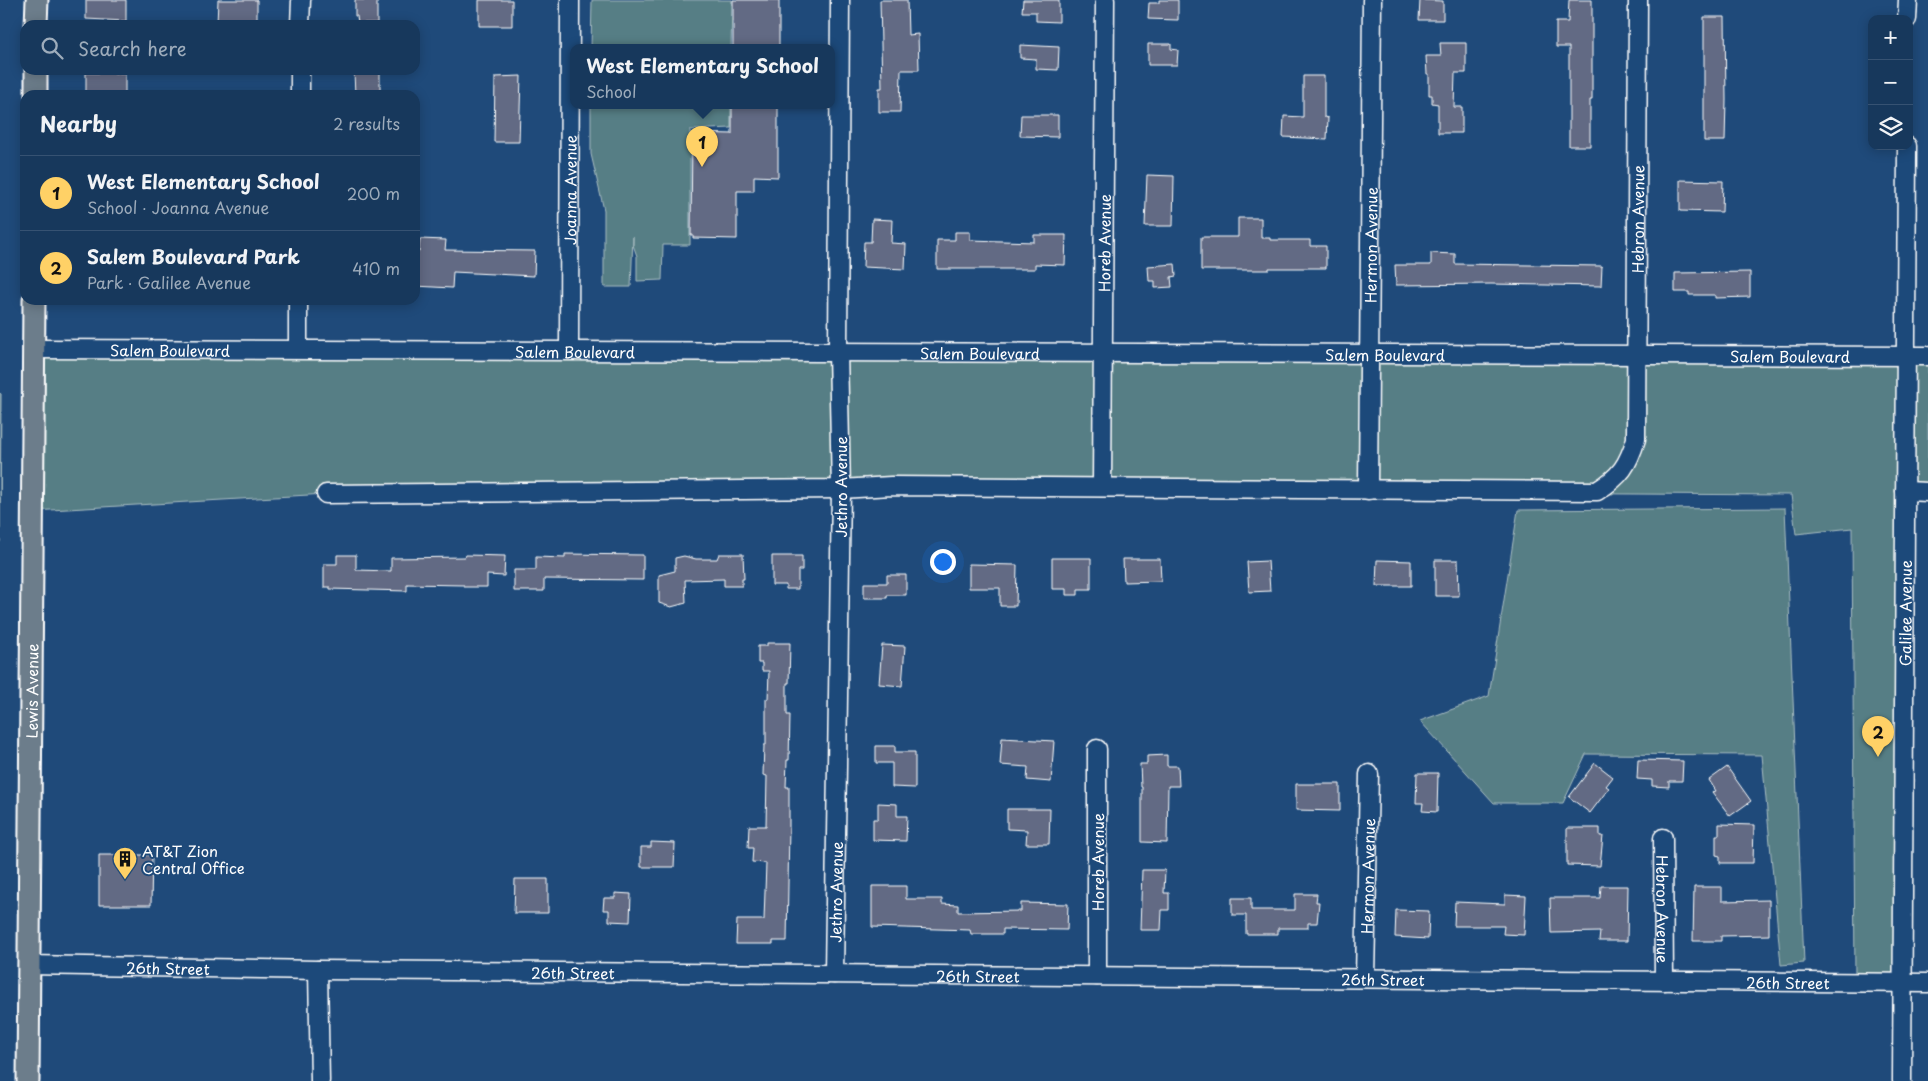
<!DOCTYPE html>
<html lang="en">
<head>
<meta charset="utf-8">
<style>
	:root { --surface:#17385c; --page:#244365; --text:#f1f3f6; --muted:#9eacbb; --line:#365272; --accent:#ffd166 }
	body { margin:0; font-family:"Playpen Sans",sans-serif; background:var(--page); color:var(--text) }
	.controls { position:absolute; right:15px; top:15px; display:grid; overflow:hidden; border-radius:10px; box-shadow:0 2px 12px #0003 }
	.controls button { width:45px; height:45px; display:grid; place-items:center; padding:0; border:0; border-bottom:1px solid var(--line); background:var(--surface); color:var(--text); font:25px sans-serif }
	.you { position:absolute; left:942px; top:561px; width:18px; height:18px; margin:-12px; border:4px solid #fff; border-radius:50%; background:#1a73e8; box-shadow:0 0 0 8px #1a73e833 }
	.badge { display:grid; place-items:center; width:32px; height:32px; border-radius:50%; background:var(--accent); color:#111; font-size:16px; font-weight:700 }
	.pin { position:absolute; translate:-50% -41px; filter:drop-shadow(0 1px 2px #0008) }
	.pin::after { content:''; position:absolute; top:26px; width:18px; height:15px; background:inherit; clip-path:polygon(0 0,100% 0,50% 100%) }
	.popup { position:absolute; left:570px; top:44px; width:265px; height:65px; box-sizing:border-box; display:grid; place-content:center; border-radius:10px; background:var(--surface); filter:drop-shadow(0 1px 4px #0005); font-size:16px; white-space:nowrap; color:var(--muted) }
	.popup b { font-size:19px; color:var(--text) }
	.popup::after { content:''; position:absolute; left:50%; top:100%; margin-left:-10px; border:10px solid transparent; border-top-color:var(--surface) }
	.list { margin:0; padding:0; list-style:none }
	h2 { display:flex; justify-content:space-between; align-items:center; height:65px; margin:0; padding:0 20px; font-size:21px }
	h2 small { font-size:16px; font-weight:400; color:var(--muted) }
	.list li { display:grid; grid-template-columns:32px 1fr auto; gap:15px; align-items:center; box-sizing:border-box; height:75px; padding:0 20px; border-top:1px solid var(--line) }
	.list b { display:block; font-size:19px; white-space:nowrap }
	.list p { margin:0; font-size:16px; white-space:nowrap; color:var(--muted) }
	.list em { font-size:16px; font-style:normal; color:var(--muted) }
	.icon { flex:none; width:28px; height:28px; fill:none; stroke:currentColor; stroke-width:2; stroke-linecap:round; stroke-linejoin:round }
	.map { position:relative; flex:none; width:1928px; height:1081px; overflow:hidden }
	.search { position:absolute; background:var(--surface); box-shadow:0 2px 12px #0003; left:20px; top:20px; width:400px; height:55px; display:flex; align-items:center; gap:12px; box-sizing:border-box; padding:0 18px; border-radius:15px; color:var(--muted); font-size:19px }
	.panel { position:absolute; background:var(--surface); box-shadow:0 2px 12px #0003; left:20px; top:90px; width:400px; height:215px; border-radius:15px }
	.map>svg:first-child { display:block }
	.green { fill:#567e85; stroke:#aabec2 }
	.building { fill:#626b84; stroke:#fff }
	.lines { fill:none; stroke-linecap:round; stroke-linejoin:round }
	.minor-casing { stroke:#fff; stroke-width:21 }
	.major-casing { stroke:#fff; stroke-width:25 }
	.minor { stroke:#1f4a7a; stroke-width:18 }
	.major { stroke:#6c7d8b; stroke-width:21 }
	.labels { text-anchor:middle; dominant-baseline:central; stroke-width:4; stroke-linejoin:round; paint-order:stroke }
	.street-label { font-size:15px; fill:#fff; stroke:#1f4a7a }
	.poi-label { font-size:15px; fill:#fff; stroke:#1f4a7a; text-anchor:start }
</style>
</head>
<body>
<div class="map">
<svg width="1928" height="1081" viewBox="0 0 1928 1081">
	<rect width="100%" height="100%" fill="#1f4a7a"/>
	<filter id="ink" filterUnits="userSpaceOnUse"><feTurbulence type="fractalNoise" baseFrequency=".02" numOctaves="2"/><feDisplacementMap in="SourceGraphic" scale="10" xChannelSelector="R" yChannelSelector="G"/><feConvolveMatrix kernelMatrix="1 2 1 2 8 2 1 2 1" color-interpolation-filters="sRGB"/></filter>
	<g filter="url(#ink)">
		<path class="green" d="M592,0H732L731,48H591Z
			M591,106H731V128L690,130V245H663L662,280L637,281V256L633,245V236L631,287H604V210L591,154Z
			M34,349L1928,356V492L1905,491L1903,983L1855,981L1852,528L1796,534L1791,495L841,489L326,494L33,511Z
			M0,393L1,394L0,542Z
			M1785,508L1804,963L1781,965L1762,755L1586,754L1563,803H1494L1420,721L1489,696L1518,510Z"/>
		<path class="building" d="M86,0H126V21L86,19Z
			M218,0H257V25L217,24Z
			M355,0H377V23H358L357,16H355Z
			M479,0H512V26H479Z
			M733,0H779V48H733Z
			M880,0H907L908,35L918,34L919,70H901L900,112H879V88H882Z
			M1023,0H1059V22L1036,21V12H1022Z
			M1159,0H1178V20L1148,19L1149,3H1159Z
			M1420,0L1443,1V20H1419Z
			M1569,0H1592V100H1590V146H1569V47H1556V22H1568Z
			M1704,17H1725L1726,100L1725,141H1704Z
			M1440,43H1466V73H1455L1454,107H1462V133H1438V104L1432,103V95H1429V74H1427L1426,56H1441Z
			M1148,44H1171V49L1178,50L1177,65H1148Z
			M1020,45L1059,47L1058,70L1036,69V59L1020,58Z
			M354,72H380V95H355Z
			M86,73H125V95H86Z
			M521,76L519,142H494L495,77Z
			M1303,76H1324V117L1328,118L1327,139L1283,137L1284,116L1303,117Z
			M732,106H778V177L754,176V191H737V239L693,238V235H691L692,133L732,134Z
			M1021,115H1058V137L1020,136Z
			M1147,175L1174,176L1173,226H1145Z
			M1680,180L1723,181L1722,212L1680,211Z
			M1238,218H1261V238H1270V240H1310V246H1326V268H1269V270H1201V237H1238Z
			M872,219L892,220L891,243L906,244L905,269L863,267L864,242H871Z
			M955,232H970V240L1034,242V235H1066L1065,265L1035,264V269H937V240H955Z
			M420,239L446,240L445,250L535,251L534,276L453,272L452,288L415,286V251H419Z
			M1431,253L1455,254V264L1602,266L1601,286L1491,284L1396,285L1395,265H1431Z
			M1175,264L1176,276L1171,277L1172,287L1155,288V281H1149L1148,266Z
			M1750,272V297L1715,298V295H1689V292H1675V273Z
			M565,554L643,555V580L544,579V591H514V570H536V557L565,558Z
			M719,554H743L744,579H742V586H724V579L685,580L686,603L671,607L659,603V575L675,571V558L684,556L696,559H717Z
			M337,555H356V570L391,571V558L465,557L466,555L505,556L504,576L487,575V587H464V585L407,584V591L330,589V587H324V564H337Z
			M772,556H802V570H798V589H786V585H772Z
			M1052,558H1091V589H1078V595H1066V589H1052Z
			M1123,559H1160L1161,581L1124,582Z
			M1377,560L1411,561V586H1376Z
			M1435,560H1458L1459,596H1435Z
			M1268,561L1270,591L1249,592L1247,562Z
			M969,564L1017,565L1016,606H1000V588H969Z
			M887,575H906V595H887V598H864V583H887Z
			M767,643H790L789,683H787V715H790L789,760H787L786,787H789V827L787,941H773V944H736L737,920H764L766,863L752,862L753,848H748L749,826H766L767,776L763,775L764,745H766V699H768L769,671H762V663H758V646H767Z
			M882,645L905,646L902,686L879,684Z
			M1002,738L1054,741L1051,782L1027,780L1028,767L1000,765Z
			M876,746H895V752H915V788L892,787V763H876Z
			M1167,755V766H1178L1179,786H1168L1167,843L1142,842V787H1141L1140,764H1147V756Z
			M1638,760L1683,761L1682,781H1669V787L1652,786V780L1637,779Z
			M1595,763L1613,777L1606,786L1609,788L1590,813L1569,797Z
			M1727,767L1751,801L1730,816L1712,792L1716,791L1709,780Z
			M1417,773H1438L1437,812L1422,811L1423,803H1416Z
			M1296,784H1340V811L1296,810Z
			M878,803L897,804V816H907L906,841L873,840V819H878Z
			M1007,809H1050L1049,844H1026L1027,830L1007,829Z
			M1719,824L1754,825L1753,863H1720V856L1716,855V835H1719Z
			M1567,828H1600V836H1603L1600,866L1567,865Z
			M651,842L675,843L674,867H641V847H651Z
			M99,855H152L151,905H99Z
			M1142,870H1165L1164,893H1169V910H1162L1161,930H1140Z
			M515,879H548V913H514Z
			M872,886H906V899H942V904L958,905V912L1021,911V903L1068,904L1067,930L1003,929V934H971L970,930L872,927Z
			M1601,886H1628L1627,941H1599L1600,932L1551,933L1550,898H1600Z
			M1694,887H1722V901L1769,900V935L1721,936V941H1693Z
			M615,893L631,894L630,922L609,921V910H603L604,898H615Z
			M1295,894H1317L1316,902H1319L1317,923H1308V928H1278V934H1246V915H1232V898H1251V910H1295Z
			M1505,895L1526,896L1524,935L1503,934L1504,926H1454L1455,902L1505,904Z
			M1396,910L1429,911L1428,939L1395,937Z"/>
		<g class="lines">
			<defs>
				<g id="minor">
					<path d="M1907,19L1908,0"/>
					<path d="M300,25L301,0"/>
					<path d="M300,95V70"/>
					<path id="s1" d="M34,349L1928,356"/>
					<path d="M298,349V300"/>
					<path id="s2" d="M569,350L570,0"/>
					<path id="s3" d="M1102,487L1105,0"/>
					<path id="s4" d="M1368,490L1372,0"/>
					<path d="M1905,491L1928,492"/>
					<path id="s5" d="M326,494L841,489L891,486L1597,491C1621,476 1628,465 1636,439L1638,0"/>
					<path id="s6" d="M1663,838L1664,981"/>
					<path id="s7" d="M28,965L318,970L1928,983"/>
					<path d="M318,970L320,1081"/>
					<path id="s8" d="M834,974L841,489L838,352L840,0"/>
					<path d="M1097,976V749"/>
					<path id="s9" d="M1365,978L1369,774"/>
					<path id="s10" d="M1902,1081L1907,146"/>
				</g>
				<g id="major">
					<path d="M36,25L37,0"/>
					<path d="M36,95V70"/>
					<path id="s11" d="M28,1081L34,300"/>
				</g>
			</defs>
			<use href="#minor" class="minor-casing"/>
			<use href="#major" class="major-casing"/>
			<use href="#minor" class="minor"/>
			<use href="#major" class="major"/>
		</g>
	</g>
	<defs>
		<symbol id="building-pin" viewBox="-11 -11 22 30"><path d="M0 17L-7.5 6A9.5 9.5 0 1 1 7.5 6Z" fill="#ffd166" stroke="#1f4a7a"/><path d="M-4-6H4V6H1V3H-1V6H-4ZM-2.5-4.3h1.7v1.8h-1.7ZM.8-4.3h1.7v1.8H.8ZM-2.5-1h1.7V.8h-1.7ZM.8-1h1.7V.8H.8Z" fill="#111"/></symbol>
	</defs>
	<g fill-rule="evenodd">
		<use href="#building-pin" x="111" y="845" width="28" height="38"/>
	</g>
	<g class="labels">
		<g class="street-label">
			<text stroke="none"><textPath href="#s2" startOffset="160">Joanna Avenue</textPath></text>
			<text stroke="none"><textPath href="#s5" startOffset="1558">Hebron Avenue</textPath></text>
			<text stroke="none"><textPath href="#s3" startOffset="244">Horeb Avenue</textPath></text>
			<text stroke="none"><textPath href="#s4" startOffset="245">Hermon Avenue</textPath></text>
			<text stroke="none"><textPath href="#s1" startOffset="136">Salem Boulevard</textPath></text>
			<text stroke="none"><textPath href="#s1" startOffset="541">Salem Boulevard</textPath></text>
			<text stroke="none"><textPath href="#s1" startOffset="946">Salem Boulevard</textPath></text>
			<text stroke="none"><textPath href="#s1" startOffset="1351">Salem Boulevard</textPath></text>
			<text stroke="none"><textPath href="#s1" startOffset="1756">Salem Boulevard</textPath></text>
			<text transform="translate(840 487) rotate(-90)">Jethro Avenue</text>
			<text stroke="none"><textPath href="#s10" startOffset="468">Galilee Avenue</textPath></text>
			<text stroke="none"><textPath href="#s11" startOffset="390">Lewis Avenue</textPath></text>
			<text transform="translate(1097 862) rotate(-90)">Horeb Avenue</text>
			<text stroke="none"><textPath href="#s9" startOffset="102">Hermon Avenue</textPath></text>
			<text stroke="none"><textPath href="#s8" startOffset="82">Jethro Avenue</textPath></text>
			<text stroke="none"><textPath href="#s6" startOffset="71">Hebron Avenue</textPath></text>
			<text stroke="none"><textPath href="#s7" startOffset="140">26th Street</textPath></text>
			<text stroke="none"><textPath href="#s7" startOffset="545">26th Street</textPath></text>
			<text stroke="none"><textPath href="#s7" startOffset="950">26th Street</textPath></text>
			<text stroke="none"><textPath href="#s7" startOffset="1355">26th Street</textPath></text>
			<text stroke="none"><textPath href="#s7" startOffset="1760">26th Street</textPath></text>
		</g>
		<g class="poi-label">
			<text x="142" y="850">AT&amp;T Zion<tspan x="142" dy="17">Central Office</tspan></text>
		</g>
	</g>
</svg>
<div class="controls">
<button>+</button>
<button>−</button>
<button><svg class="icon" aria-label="layers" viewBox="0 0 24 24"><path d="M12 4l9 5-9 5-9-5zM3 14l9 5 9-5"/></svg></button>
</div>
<div class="you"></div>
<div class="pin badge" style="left:702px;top:167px">1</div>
<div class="popup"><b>West Elementary School</b>School</div>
<div class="pin badge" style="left:1878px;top:757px">2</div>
<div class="search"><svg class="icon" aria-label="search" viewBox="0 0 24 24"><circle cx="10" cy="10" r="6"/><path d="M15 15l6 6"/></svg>Search here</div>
<section class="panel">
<h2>Nearby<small>2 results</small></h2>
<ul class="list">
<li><span class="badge">1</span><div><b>West Elementary School</b><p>School · Joanna Avenue</p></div><em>200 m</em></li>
<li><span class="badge">2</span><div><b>Salem Boulevard Park</b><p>Park · Galilee Avenue</p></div><em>410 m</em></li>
</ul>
</section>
</div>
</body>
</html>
